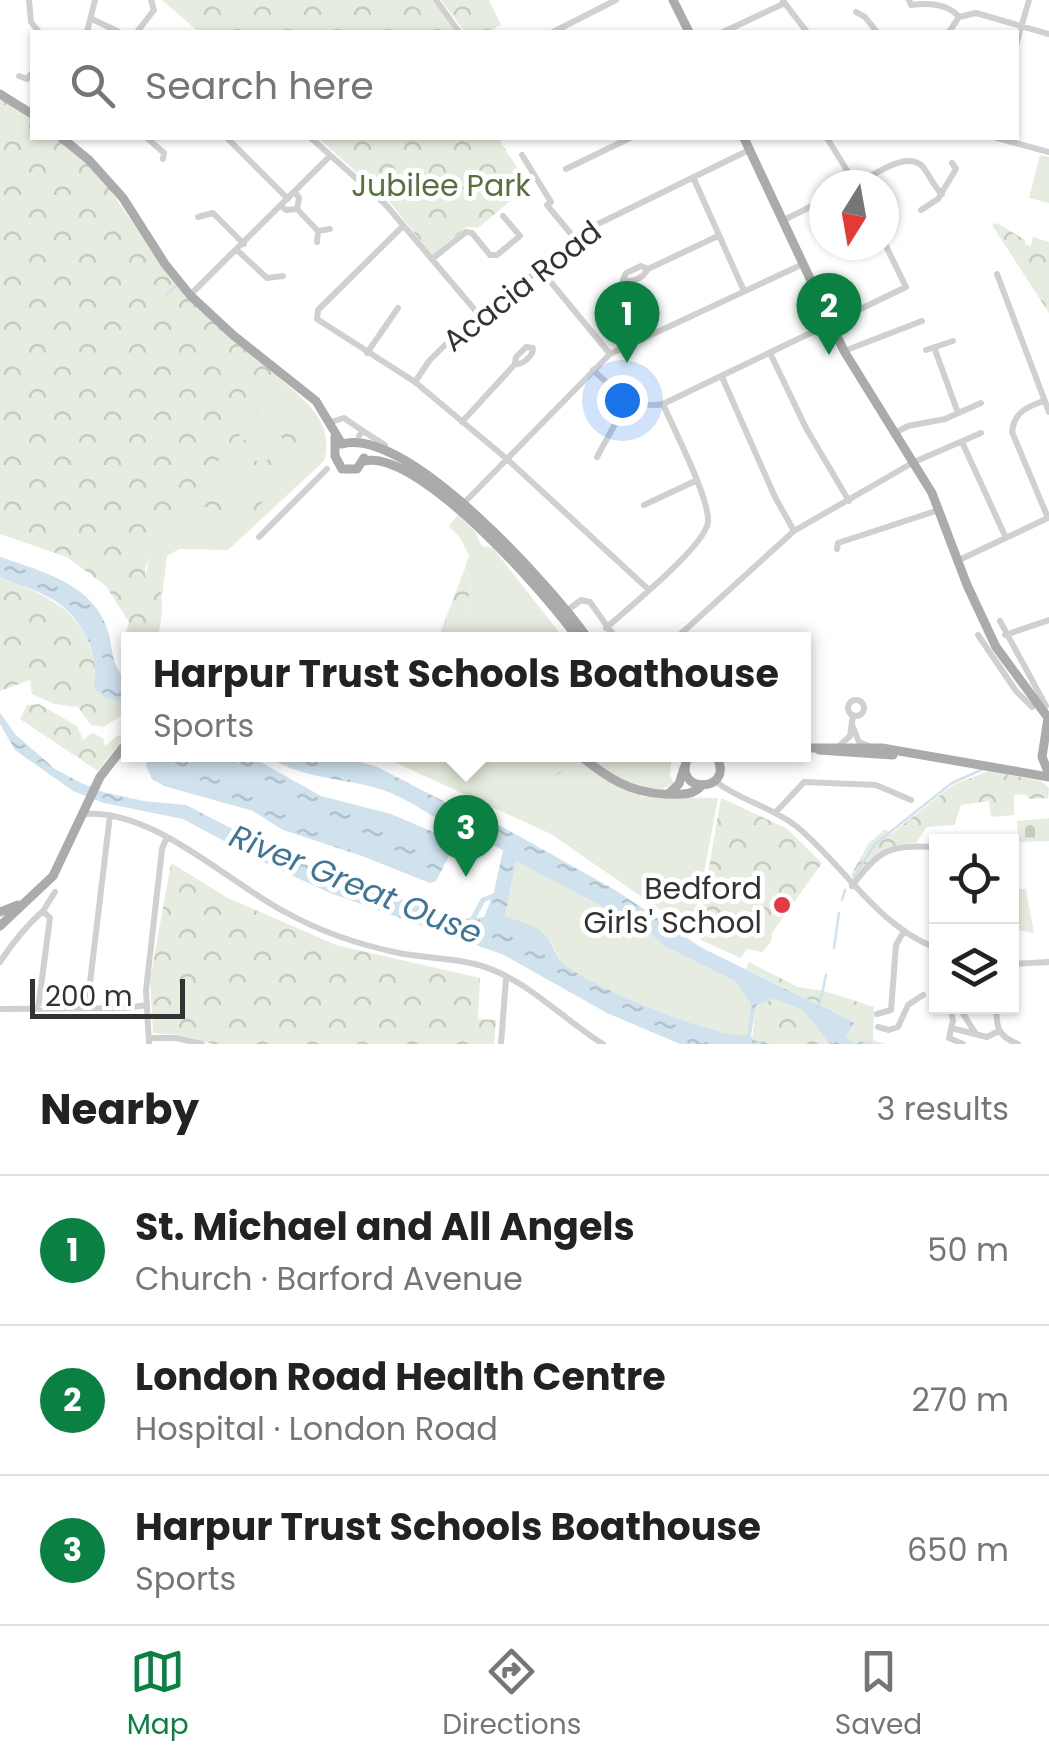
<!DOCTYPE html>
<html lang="en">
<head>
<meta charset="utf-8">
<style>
	:root { --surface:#fff; --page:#f2f2f2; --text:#222; --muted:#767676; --line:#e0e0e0; --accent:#0b8043 }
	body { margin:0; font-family:Poppins,sans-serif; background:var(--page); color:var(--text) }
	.controls { position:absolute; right:30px; bottom:30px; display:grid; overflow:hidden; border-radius:0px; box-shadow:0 2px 8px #0004 }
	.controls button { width:90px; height:90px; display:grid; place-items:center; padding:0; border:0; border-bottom:2px solid var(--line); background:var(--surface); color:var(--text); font:50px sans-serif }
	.compass { position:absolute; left:809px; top:170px; width:90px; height:90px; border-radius:50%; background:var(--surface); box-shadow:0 2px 8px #0004; rotate:191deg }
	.scale { position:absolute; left:30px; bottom:25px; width:155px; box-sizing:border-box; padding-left:10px; border:5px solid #333; border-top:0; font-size:28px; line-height:35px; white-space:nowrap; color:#333; -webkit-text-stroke:8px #fff; paint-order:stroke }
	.you { position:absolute; left:622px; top:400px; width:35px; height:35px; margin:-25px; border:8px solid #fff; border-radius:50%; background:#1a73e8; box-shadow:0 0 0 15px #1a73e833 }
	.badge { display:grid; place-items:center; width:65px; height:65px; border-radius:50%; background:var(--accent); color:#fff; font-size:32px; font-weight:700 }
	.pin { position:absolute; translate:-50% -82px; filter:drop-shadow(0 2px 5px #0008) }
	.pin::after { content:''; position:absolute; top:52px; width:35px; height:30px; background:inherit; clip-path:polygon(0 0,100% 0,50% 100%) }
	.popup { position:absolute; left:121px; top:632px; width:690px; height:130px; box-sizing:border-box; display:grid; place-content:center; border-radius:0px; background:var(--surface); filter:drop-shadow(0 2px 8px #0005); font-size:32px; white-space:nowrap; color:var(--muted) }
	.popup b { font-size:38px; color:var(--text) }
	.popup::after { content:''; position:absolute; left:50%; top:100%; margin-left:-20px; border:20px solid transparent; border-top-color:var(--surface) }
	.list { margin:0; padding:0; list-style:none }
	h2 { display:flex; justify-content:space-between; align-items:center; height:130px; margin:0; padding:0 40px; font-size:42px }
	h2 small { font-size:32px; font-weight:400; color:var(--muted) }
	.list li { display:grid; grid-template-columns:65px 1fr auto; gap:30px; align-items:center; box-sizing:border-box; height:150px; padding:0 40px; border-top:2px solid var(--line) }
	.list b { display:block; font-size:38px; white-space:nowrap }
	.list p { margin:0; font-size:32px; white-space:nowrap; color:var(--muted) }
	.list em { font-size:32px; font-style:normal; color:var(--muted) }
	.icon { flex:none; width:55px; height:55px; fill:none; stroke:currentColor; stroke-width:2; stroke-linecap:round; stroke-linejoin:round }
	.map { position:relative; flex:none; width:1049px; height:1044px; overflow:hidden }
	.search { position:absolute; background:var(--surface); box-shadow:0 2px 8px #0004; left:30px; right:30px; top:30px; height:110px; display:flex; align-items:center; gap:25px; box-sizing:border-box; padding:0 35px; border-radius:0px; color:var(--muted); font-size:38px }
	.sheet { height:580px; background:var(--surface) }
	nav { display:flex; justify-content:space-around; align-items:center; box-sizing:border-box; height:140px; border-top:2px solid var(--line); background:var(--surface); font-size:28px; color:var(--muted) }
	nav a { display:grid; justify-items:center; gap:5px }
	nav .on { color:var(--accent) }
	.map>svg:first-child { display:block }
	.grass { fill:#e6ecdf }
	.forest { fill:url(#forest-crowns) }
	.cemetery { fill:url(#cemetery-stones) }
	.water { fill:url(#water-ripples); fill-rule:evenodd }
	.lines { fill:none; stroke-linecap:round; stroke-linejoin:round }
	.stream { stroke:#cfe2ee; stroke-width:2.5 }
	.canal { stroke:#cfe2ee; stroke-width:5 }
	.minor { stroke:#d0d0d0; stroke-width:6 }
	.major { stroke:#ababab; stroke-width:9 }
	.poi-dot { fill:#e63946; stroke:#fff; stroke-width:4 }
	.labels { text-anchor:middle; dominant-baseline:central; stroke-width:10; stroke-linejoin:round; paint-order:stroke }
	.park-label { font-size:30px; fill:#56703f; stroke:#fff }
	.street-label { font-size:30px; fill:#333; stroke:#fff }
	.poi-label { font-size:30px; fill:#333; stroke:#fff; text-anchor:end }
	.water-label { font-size:32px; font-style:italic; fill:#3f7597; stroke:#fff }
</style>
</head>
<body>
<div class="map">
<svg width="1049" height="1044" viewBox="0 0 1049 1044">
	<defs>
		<pattern id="forest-crowns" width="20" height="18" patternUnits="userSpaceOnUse" patternTransform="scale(2.5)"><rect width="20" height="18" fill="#e6ecdf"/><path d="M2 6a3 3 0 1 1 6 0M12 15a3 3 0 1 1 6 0" fill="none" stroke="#c6cbc0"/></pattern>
		<pattern id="cemetery-stones" width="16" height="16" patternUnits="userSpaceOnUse" patternTransform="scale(2.5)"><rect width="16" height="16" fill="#e6ecdf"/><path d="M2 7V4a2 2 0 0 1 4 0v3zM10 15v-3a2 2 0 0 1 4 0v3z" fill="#c6cbc0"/></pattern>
		<pattern id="water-ripples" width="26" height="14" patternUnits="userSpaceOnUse" patternTransform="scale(2.5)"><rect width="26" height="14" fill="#cfe2ee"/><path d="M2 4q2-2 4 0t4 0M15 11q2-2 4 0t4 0" fill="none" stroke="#b2c2cd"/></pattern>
	</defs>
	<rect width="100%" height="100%" fill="#fff"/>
	<path class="grass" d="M1040,155L1049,157V203L1029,198Z
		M273,372C299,397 336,418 324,461L228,550L179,549L167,556L162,596L145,583C144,536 242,414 273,372Z
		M458,515L475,532L482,546L493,548L565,640H468L461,633L472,580L465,568L469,555L460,538L449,526Z
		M379,755H574L616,785L643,797L718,798L699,900L688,929L551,834Z
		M585,755H672L670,776L674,783C644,803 608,772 585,755Z
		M516,860L644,928L664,946L735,981L751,1004L747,1036C717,1039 585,985 563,963C556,956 554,943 546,937C536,928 518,922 505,916Z
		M1012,889H1026L1034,933L1012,929Z"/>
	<path class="forest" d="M162,0H432L455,32H199Z
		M441,0H489L501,25L487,32H465Z
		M0,98L32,118V138H57L87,163L107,186L168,273L235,342L273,372V394L169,522L145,568L146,583L158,581C164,599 163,622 156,639L128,640V672L121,666V648L129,622L106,586L67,557L0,534Z
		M318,138H498L523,177L517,187L520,193L478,228L467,227L432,255L388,200Z
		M997,223L1025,240V244L1031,246L1033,237L1049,242V313L992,225Z
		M287,415L301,416L317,432C311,462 302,459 282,475C266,487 259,509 253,526L195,503L201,492L246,514L249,466L221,469L250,433L254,461L285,458L282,437L255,438L252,431L280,428Z
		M465,568L472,580L461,633L468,639H438Z
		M0,577C39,593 77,605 91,650C96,665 98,681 104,697L128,704L122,715L104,727L91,725L78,707L54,704L32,694L30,680L0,691Z
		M39,704L77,726L83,740L92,733L103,738L105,746L117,736L126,735L98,771L20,719L27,705Z
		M572,755L576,758L567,769L550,778L508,759L507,755Z
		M988,771L1041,781L1049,788L1048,798L1029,799L1025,794L1014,795V815L991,817L989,801L961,805L954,825L927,827L916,843C881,845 875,854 855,881L851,875L869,843L885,829L891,834L953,785Z
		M721,798L786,828L822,863L772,933L771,942L762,952L747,949L741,958L701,940L695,923L703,902Z
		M171,863L228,898L336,945L480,978L478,1019L496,1020L494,1044H213L178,1035L153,1033L150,980Z
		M749,962L798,987L824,991L874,1007L873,1040L886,1044H839L854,1022L746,969Z
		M773,999L803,1010L830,1044H771L752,1040L756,1005Z"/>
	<path class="cemetery" d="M1049,818V841L1018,842L1017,821Z"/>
	<path class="water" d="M0,557C41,571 94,584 108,631C114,652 110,666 128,681V704L103,697L94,687C101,654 80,615 52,599C37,590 16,584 0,577Z
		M0,713L16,735L55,769L79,782L103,792L144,801L186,805L289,858L347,880L439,913L465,919L484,917L494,892L503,850C487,842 469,835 453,827C432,817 413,802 391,793C347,776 306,782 265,755H303L325,762L330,759L321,755H337L377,767L451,805L490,820L615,890L702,948L854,1022L846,1037L855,1044H830L803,1010L773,999L756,1005L751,1036L753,1040L771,1044H680L607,1013L504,955L330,893L263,862L183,819L104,803L73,791L15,750L0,724ZM516,861L644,928L664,946L735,981L751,1004L747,1035C719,1040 583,984 562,962C555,955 553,944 546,936C536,924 519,922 505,916Z
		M149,755H248L321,796L391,814L452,840C454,850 441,871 436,881L430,883L362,856L283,830L253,811L164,786L152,779L146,766Z"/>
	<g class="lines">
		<path class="stream" d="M167,294L176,286
			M854,877L875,844L952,783L983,769
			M842,900L845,890
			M834,948L839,913
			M819,1008L826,975"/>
		<path class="canal" d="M471,922L483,900L496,895
			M865,1044H870"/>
		<path class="minor" d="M29,0L31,22L39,32
			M436,0L459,32
			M909,0L911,5C927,3 948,4 959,17
			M783,1L807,32
			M856,12L865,17L877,32
			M92,19L119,32
			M87,32L95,0
			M137,32L154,10L151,0
			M553,32L616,0
			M723,32L785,3
			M949,32L959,17L976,13L1049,34
			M1016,45L1029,0
			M19,76L27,79L32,73
			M147,138L164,153L163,159
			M227,138L288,199
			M311,138L386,205L480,316
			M827,138L856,185
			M997,138L1049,152
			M522,155L551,202L547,205L576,240
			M566,169L630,138
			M693,177L744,291
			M855,185C871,177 907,149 923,167C930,176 933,186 942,194
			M281,206L286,210L297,209L299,198L295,192
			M297,209L318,231L330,229
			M921,210L938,199L956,169L952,163
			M198,217L213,213L244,244
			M782,221L824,200
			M403,226L318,310L317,319L415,382L507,459L648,589
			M317,242L318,231
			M237,250L267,278L283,276
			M432,259L466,232L472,233L490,255H497L520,236L503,216
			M641,266L648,269C643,278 633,283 623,280L626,273Z
			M540,269L610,354
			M648,269L718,236
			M997,274L1049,412
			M190,295L330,156
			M526,347L533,348C533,356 523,365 515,364L516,357Z
			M934,347L958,413
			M926,350L953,341
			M844,351L922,321
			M367,353L398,308
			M770,353L806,428L849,501
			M593,370C614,389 632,410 663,404L906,287L884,242
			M722,377L775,497L794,531
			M415,382L429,361L452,338L598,224L749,150
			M1043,401C1027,407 1014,412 1012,432L1048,518
			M331,422L344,418L363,431L359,436
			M462,422L515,364
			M363,431L385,445
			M895,433L908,426L945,419L981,403
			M962,442L1006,538
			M597,457L628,400
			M463,504L610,354L801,265
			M644,505L695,481
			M259,537L327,469
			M837,549L838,543L939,510
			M957,561L1048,518
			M568,610L581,600L590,602L617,640
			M1000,621L1046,706L1042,710
			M606,628C627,609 708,544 708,521C709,497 674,430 663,404
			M978,635L1016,691L1032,707L1037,704
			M1005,635L1049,620
			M674,640L794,531L914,462L981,433
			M848 708a8 8 0 1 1 16 0a8 8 0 1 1-16 0Z
			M853,727L859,742L869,746
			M839,746L850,736L853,715
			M715,781C740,801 771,806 796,826C845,866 875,924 936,948
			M776,812L804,782L876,785L911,800
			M83,814C153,808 226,881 285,912C321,932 360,945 399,953C424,958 450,958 475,964C524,976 562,1019 603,1044
			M852,886C881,848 889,845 936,847
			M43,911L55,892
			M0,962C13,942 25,927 43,911L50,918L38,1009
			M1012,964L1049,962
			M950,1006L953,1021L949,1038L963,1044
			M958,1006L976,1034
			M997,1006C995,1027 999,1037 1018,1044
			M87,1008L110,815
			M0,1009L126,1008L147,1005
			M877,1014L891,1010L896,945L904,931
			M878,1027L889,1030L898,1027L908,1005L923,995
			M951,1028L987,1037L999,1031
			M149,1038H176L202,1044
			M149,1044L146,990L162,849L167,837
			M501,1044L506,979"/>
		<path class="major" d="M673,0L689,32
			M0,94L32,114
			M62,138L89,160L123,198L165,264L190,295L233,335L316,401L342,444
			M744,138L844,351L932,493L967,585L996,647L1049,719
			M335,437V456L342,469H357L364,458
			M342,444C408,426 553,588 589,640
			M364,461C420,449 547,595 579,640
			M1048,718L1042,757L1049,774
			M804,748H882L1049,777
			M819,750L893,755
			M578,754C605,776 629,793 664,794C679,794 692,797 702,785
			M690,754C666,795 740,795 715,754
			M668,794L679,784L684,768
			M0,912L18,905
			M0,926L53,876L100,777L128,741"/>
	</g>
	<circle class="poi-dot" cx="782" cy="905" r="10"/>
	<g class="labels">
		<g class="park-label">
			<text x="441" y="185">Jubilee Park</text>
		</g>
		<g class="street-label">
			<text transform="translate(522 286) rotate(-38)">Acacia Road</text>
		</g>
		<g class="poi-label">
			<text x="762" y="888">Bedford<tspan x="762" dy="34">Girls' School</tspan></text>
		</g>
		<g class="water-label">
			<text transform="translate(356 884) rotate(22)">River Great Ouse</text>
		</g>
	</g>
</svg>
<div class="controls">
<button><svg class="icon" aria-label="locate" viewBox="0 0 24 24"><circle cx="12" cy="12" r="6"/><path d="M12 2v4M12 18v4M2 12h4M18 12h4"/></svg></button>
<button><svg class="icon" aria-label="layers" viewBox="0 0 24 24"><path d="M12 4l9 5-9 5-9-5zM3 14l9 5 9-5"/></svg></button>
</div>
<svg class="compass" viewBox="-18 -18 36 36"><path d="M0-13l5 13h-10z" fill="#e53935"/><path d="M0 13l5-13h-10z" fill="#767676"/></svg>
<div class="scale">200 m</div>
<div class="you"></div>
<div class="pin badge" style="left:627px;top:363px">1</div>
<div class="pin badge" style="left:829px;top:355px">2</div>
<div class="pin badge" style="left:466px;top:877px">3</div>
<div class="popup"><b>Harpur Trust Schools Boathouse</b>Sports</div>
<div class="search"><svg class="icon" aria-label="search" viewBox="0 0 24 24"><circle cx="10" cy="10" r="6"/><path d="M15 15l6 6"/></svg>Search here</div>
</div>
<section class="sheet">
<h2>Nearby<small>3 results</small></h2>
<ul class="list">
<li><span class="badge">1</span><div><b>St. Michael and All Angels</b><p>Church · Barford Avenue</p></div><em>50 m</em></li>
<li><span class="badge">2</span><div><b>London Road Health Centre</b><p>Hospital · London Road</p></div><em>270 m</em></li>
<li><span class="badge">3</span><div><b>Harpur Trust Schools Boathouse</b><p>Sports</p></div><em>650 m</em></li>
</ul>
</section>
<nav>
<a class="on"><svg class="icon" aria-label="map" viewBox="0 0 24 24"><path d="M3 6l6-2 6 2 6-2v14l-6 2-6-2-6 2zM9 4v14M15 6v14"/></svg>Map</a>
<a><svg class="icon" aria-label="directions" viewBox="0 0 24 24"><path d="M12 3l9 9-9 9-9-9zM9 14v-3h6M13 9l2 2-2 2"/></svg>Directions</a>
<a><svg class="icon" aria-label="saved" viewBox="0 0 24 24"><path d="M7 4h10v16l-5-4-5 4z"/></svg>Saved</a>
</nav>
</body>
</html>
